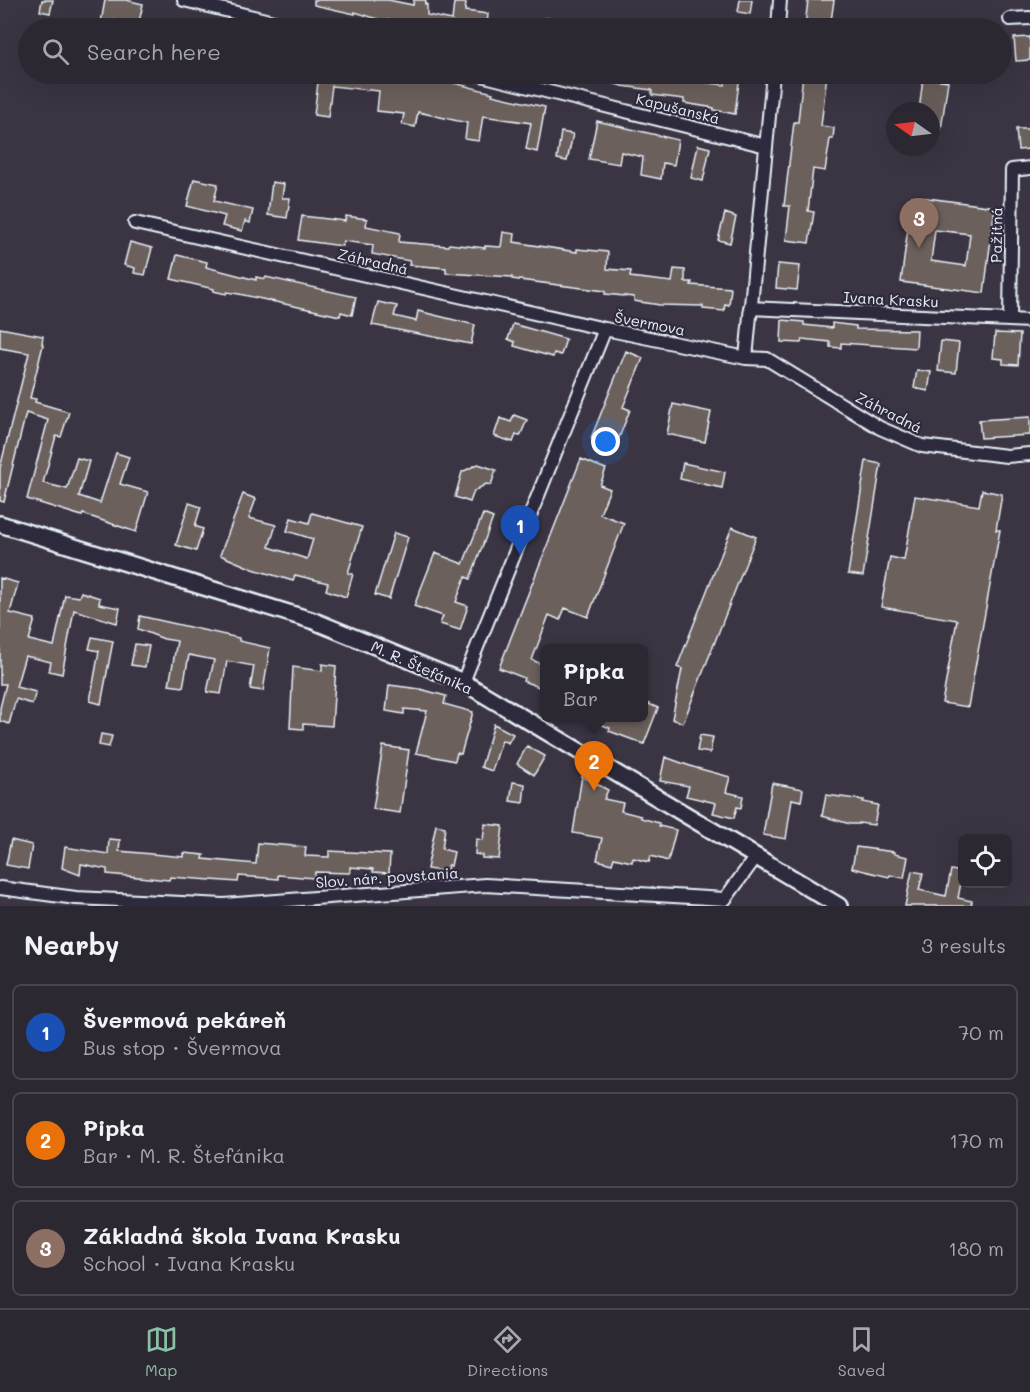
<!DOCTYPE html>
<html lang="en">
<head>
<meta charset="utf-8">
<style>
	:root { --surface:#2c2832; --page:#34303a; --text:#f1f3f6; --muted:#a6a6ac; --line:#48444d; --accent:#8abfa5 }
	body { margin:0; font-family:Mali,sans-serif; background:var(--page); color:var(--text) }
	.controls { position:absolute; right:18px; bottom:18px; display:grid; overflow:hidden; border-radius:9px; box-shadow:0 6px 24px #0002 }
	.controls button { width:54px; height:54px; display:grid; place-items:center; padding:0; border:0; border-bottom:2px solid var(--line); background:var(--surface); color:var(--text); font:30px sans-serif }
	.compass { position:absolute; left:886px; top:102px; width:54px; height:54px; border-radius:50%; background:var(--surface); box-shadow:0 6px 24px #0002; rotate:284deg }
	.you { position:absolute; left:606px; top:442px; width:21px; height:21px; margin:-15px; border:4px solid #fff; border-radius:50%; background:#1a73e8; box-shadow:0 0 0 9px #1a73e833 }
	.badge { display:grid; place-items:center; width:39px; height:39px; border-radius:50%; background:var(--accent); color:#fff; font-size:20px; font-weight:700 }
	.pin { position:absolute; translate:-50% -50px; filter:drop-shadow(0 2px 3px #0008) }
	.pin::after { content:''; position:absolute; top:32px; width:21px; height:18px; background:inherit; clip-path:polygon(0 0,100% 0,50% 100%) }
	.popup { position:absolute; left:540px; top:644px; width:108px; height:78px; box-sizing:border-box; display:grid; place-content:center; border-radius:9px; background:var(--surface); filter:drop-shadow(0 2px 4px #0005); font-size:20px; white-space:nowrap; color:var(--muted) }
	.popup b { font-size:22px; color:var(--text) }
	.popup::after { content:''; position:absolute; left:50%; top:100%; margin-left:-12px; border:12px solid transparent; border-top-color:var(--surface) }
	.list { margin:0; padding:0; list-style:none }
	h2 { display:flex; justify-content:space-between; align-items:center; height:78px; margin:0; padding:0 24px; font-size:26px }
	h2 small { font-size:20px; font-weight:400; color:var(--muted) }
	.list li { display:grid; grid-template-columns:39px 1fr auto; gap:18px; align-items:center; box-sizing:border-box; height:96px; margin:0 12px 12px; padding:0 12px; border:2px solid var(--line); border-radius:9px }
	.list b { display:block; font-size:22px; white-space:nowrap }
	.list p { margin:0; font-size:20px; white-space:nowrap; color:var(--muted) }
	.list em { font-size:20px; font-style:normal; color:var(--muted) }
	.icon { flex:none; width:33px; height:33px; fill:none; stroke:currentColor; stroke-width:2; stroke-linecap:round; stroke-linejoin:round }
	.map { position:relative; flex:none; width:1030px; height:906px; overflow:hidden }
	.search { position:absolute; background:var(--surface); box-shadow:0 6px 24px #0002; left:18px; right:18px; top:18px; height:66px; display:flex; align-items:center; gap:15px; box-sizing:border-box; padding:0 21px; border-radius:33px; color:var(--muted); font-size:22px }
	.sheet { height:402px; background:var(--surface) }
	nav { display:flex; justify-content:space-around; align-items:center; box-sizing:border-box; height:84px; border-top:2px solid var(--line); background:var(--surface); font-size:16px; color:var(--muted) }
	nav a { display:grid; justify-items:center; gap:3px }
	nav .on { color:var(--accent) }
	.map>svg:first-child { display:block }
	.building { fill:#6c605b; stroke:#e8f1f8; stroke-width:1.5; fill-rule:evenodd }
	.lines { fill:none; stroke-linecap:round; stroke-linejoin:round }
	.minor-casing { stroke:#e8f1f8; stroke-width:16 }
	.tertiary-casing { stroke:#e8f1f8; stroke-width:20 }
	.minor { stroke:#2f2a3d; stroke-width:12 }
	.tertiary { stroke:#2f2a3d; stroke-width:15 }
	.labels { text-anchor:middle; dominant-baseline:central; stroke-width:4.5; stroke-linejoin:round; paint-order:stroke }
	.street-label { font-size:15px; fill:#e8f1f8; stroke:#2f2a3d }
</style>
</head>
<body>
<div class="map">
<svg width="1030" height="906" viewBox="0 0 1030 906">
	<rect width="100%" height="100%" fill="#3b3543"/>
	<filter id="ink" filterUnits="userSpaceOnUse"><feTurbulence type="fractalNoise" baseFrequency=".0167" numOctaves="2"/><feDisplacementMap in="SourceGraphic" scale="12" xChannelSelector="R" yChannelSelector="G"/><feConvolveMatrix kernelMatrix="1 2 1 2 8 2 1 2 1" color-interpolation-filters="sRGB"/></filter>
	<g filter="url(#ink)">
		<path class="building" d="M42,0H53L50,13L40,11Z
			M105,0H126L143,4L138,27L113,20L112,28H100Z
			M314,0H388L413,5L414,0H426L425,4H427V15L452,20L454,3H466L465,11L488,14L487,25L464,23H466V28H409L410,24L387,20V22L355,12V14L314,5Z
			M740,0H752L750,14L738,12Z
			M808,0H834L830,28L805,26Z
			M545,18L577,21L576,28H544Z
			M1030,37V60L1016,61L1014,38Z
			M319,74H419L493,93L492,95L545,107L537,152L526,149L531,123L483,116L479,141L465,139L467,123L418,112L415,127L402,124L404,114L377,111L379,91L332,86L328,117L314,115Z
			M592,74H661V77L725,85L726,74H740L735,114L714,110V108L684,103V99L652,95V90L622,86L591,77Z
			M803,74H827L821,126L834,128L833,139H830L825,171L813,169L808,211L814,212L809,243L786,240L790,206H784L794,122H798Z
			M923,78L948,81L941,130L931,129V111H919Z
			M597,121L678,140L674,165L663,163L661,179L641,175L643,157L621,152L619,164L589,159Z
			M1016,129H1030V149L1018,150Z
			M561,132L573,134L567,161L557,159Z
			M698,145L710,148L703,181L691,178Z
			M194,179L218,184L214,201L253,210L250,223L245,221L242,231L222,226L225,216L187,206Z
			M272,182L284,184L282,198H290L287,218L268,215Z
			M912,196L995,207L984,293L901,282ZM935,230L970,234L966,266L931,261Z
			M725,213L736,217L730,243L718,240Z
			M302,216L345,221L346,216L367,219L366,226L400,233L399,242L448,246L449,244L485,248V246L501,247L503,232L515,234L514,242L577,252V249L608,252L607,269L631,271L630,277L672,282L674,269L685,270V282H692L691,285L731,288L729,305L725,304L724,311L703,309V306L660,305L634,301V297L605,294V291L512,279V277L446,273V268L409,265L410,261L372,254L373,245L343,241L342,246L298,240Z
			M130,242L152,248L145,275L134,273L135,268L124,265Z
			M177,255L207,262L206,267L256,280V277L265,279L266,277L356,297L352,315L341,312L340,316L239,294L227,292L226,294L213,291L214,289L171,279Z
			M778,264L800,266L797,290L776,288Z
			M378,302L397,306L394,316L416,321L418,311L475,325L471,344L372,325Z
			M782,320L804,322V325L832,328V323L856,326V329L917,330L916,348L841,343V348L830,347V342L802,339L801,343L781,342Z
			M513,324L566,339L561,355L554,353L553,357L514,346L515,342L508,339Z
			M0,328L43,336L42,344L43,345L30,398L36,399L35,402L69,412L61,437L56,436L43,483L67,489L77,458L89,461L79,496L100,503L116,453L129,457L120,484L148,492L136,532L83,514L82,516L27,499L48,420L26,413L4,502L0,501V468L29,353L0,348Z
			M995,333L1020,334L1018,365L1003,364V359L993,358Z
			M941,341L959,343L956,373L938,371Z
			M626,351L643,358L623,407L630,410L615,448L591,438Z
			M917,370L931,372L928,391L914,388Z
			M673,404L711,412L705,442L667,434Z
			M514,415L527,420L520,436L516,435L513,442L494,436L500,418L511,422Z
			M1030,417V435L981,438L979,420Z
			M581,459L606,469L600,485L610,489L600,514L624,523L588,617L565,608L560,620L549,615L532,660L544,665V689L523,681L524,678L499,668Z
			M866,461L881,464L863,576L848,574Z
			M683,463L725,472L722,488L680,479Z
			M478,464L496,470L491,485L486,484L474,491L470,502L455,497L462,472Z
			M982,490L1002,494L996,530H1000L968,707L942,703L957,620L881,607L890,557L904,560L915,496L979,506Z
			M243,494L256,499L249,518L276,525L269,547L307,559L313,539L287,531L291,518L309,523L312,513L362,527L348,573L353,574L346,597L326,590L328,583L295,575L293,581L253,569L220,555Z
			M189,503L201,507L195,526L203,529L196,551L176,545Z
			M483,514L493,518L470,579L466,577L464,580L456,602L468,606L460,630L440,624L443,616L414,606L435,553L463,564Z
			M732,527L756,537L683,723L672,719L682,669L677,667Z
			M394,533L408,537L389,599L375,595Z
			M0,578L18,583L10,613L35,619L29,640L54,646L65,595L79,597L81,592L100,598L99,604L120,608L117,623L74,610L62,674L49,671L51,662L25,656L16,687L36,692L32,704L16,699L9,724L0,721V708L6,684H0Z
			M140,616L239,638V641L270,648L263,691L250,689L254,666L227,661L221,694L207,692L214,660L189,655L183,687L169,685L177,641L164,639L138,629Z
			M92,637L113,641L101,704L90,701L99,651L89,649Z
			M135,644L149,646L145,667L131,665Z
			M322,664L336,666L332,726L303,724V729L290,728L293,667L322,671Z
			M389,685L420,689L446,696L444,704L473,712L461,754L457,753L455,761L416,753L427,711L404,709V714L386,711Z
			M644,702L658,708L644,744L609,731L610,728L586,718L644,717Z
			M494,724L513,734L508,743L502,740L492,771L481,767Z
			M101,734L112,736L109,747L99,745Z
			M700,735L713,737L710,753L697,751Z
			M383,746L409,750L400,813L373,809Z
			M527,746L545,756L534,775L517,764Z
			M665,757L693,767L730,777L726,792L743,796L741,808L737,807L734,818L713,813L716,803L686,796L689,786L660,781Z
			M582,776L608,790L604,799L623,803L621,811L641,816V818L659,823V826L676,830L668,861L651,856L649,862L633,858L632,862L614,858L612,864L597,860L602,838L573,833Z
			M513,782L525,784L523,803L510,801Z
			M772,783L803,789L801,801L792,799L786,839L763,835Z
			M826,795L864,800L863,802L878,805L874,825L859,823V824H850L822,816Z
			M485,824L503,826L499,859L482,858V855L475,854L476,839L483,840Z
			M436,825L445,827L442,849L454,852L451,866L448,865L447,872L427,869Z
			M109,839L120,840L119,851L184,857V853L204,855L203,859L256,864L258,843L306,847L305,856L329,857V851L390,854L389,873L373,872V869L350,867V873L315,872L314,878L278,875V879L239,876L238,882L170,877L169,880L107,874V869L81,864L80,875L62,868L65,847L108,854Z
			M11,840L32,845L28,869L6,865Z
			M856,847L894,852V854L908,857L904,878L890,875L889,877L852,868Z
			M951,870L963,872L958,898L972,901L971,906H905L912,871L923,873L919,890L946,896Z"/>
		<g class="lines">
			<defs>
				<path id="minor" d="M184,0L298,28
					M1010,19L1030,18
					M778,28L780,0
					M477,74L766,146
					M135,223L605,329
					M750,308L1030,321
					M1010,319L1012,170L1030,168
					M746,358L767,359L880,428L922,446L1007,456L1030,454
					M463,682L605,329L746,358L773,74
					M0,888L76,898L224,905L485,885L725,899
					M725,899L755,858"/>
				<path id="tertiary" d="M0,524L314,621L463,682L839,906"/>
			</defs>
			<use href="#minor" class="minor-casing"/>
			<use href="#tertiary" class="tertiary-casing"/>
			<use href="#minor" class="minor"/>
			<use href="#tertiary" class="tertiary"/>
		</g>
	</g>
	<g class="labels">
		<g class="street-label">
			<text transform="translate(678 108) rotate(14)">Kapušanská</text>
			<text transform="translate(996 235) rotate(-89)">Pažitná</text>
			<text transform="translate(373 261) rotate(13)">Záhradná</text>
			<text transform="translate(891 299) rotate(3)">Ivana Krasku</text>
			<text transform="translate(650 323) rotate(11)">Švermova</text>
			<text transform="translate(889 412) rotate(27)">Záhradná</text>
			<text transform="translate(422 667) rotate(24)">M. R. Štefánika</text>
			<text transform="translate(387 877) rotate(-4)">Slov. nár. povstania</text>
		</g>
	</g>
</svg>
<div class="controls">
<button><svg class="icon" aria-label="locate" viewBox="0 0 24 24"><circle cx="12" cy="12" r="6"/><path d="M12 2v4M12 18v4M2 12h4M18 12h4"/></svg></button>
</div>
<svg class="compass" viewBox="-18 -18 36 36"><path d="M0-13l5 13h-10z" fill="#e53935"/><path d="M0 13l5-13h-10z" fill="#a6a6ac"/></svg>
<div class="you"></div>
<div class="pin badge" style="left:520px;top:555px;background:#1a4fb4">1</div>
<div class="pin badge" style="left:594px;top:791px;background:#e8710a">2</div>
<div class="popup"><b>Pipka</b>Bar</div>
<div class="pin badge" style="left:919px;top:248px;background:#8d6e63">3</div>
<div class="search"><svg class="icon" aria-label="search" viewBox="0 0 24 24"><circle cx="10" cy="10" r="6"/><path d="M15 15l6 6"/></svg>Search here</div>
</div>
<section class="sheet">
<h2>Nearby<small>3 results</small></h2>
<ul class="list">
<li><span class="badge" style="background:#1a4fb4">1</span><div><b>Švermová pekáreň</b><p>Bus stop · Švermova</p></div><em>70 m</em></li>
<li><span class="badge" style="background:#e8710a">2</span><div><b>Pipka</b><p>Bar · M. R. Štefánika</p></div><em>170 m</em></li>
<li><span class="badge" style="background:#8d6e63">3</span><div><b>Základná škola Ivana Krasku</b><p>School · Ivana Krasku</p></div><em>180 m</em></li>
</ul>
</section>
<nav>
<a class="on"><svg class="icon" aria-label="map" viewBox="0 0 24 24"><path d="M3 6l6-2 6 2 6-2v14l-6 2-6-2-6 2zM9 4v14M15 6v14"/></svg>Map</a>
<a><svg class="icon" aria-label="directions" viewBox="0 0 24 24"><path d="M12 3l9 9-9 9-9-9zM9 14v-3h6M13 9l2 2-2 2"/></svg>Directions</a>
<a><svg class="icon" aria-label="saved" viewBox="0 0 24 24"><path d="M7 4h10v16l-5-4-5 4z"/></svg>Saved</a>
</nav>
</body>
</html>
